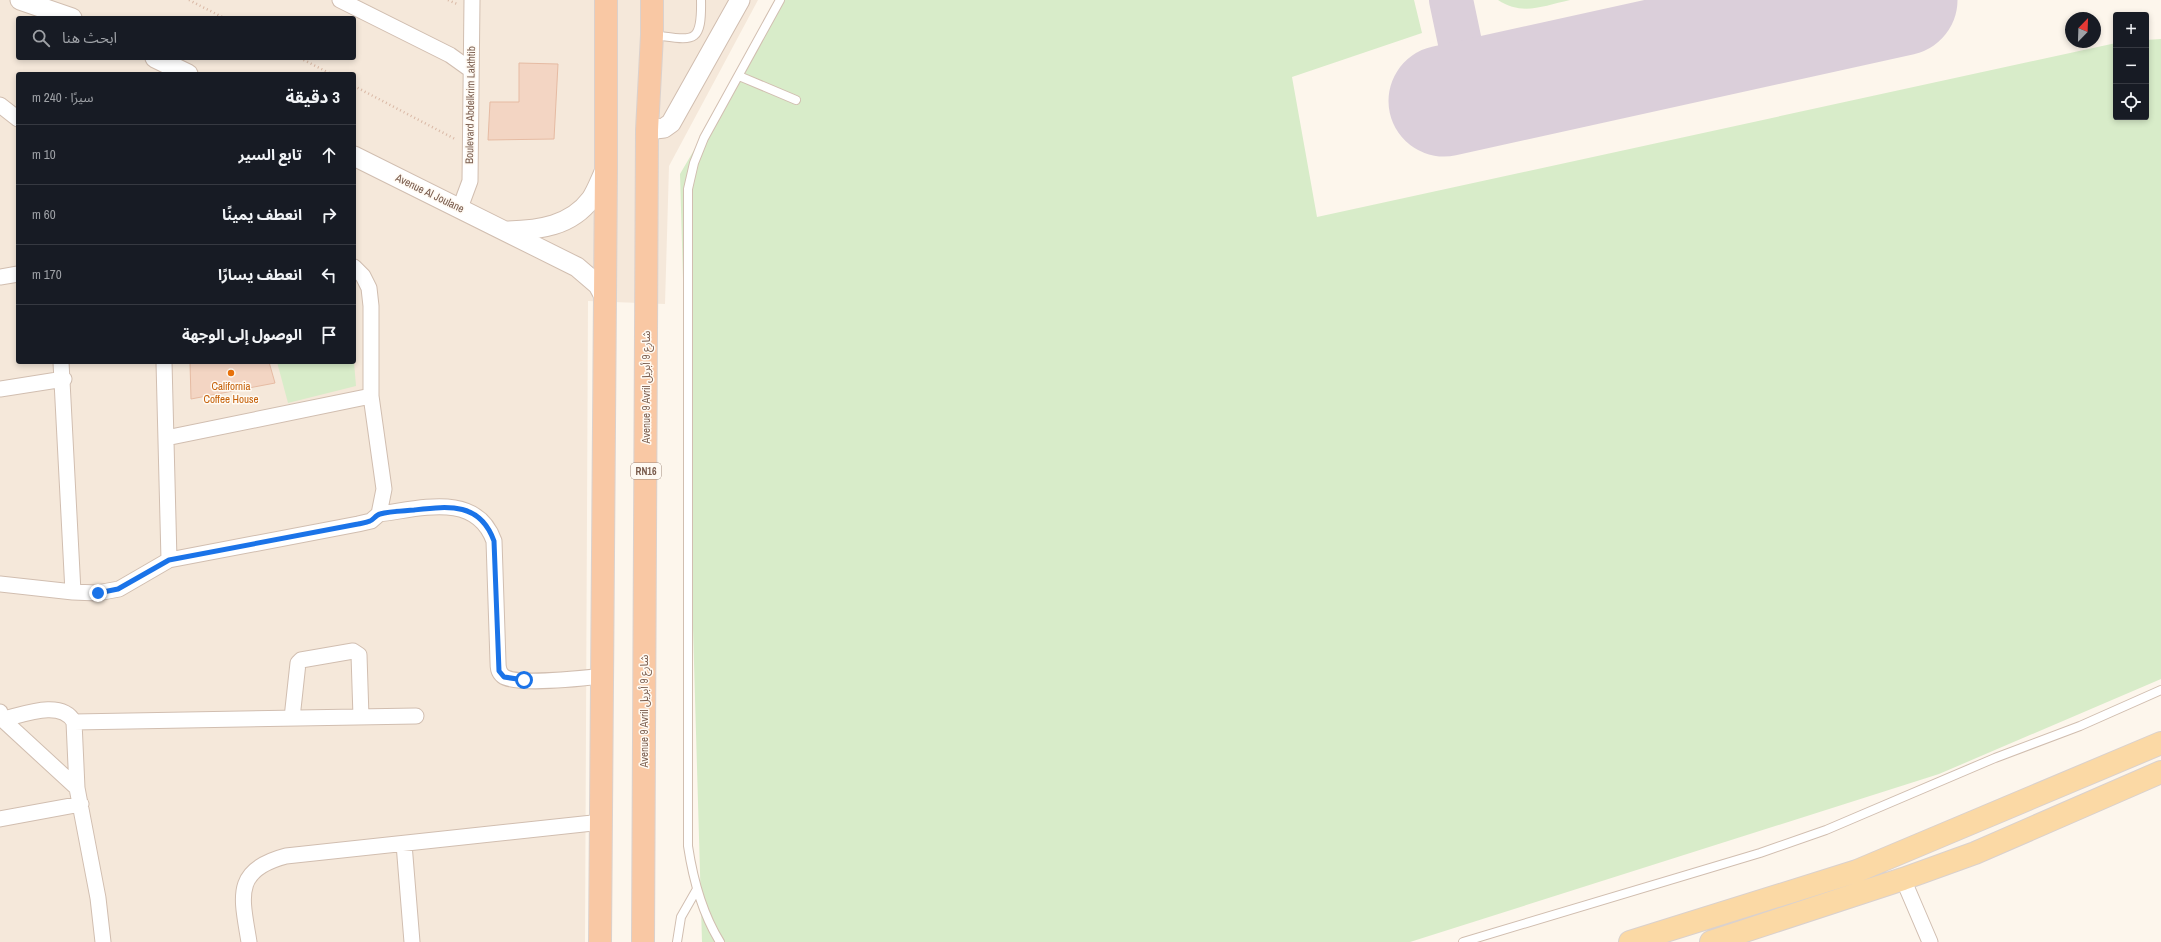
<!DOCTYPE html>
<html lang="ar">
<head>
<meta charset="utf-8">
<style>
	:root { --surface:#171b24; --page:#242831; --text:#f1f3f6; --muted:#9ea1a6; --line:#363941 }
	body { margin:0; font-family:"Archivo Narrow","Noto Sans Arabic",sans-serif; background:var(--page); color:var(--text); direction:rtl }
	.controls { position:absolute; right:12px; top:12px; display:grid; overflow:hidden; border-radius:4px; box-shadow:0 2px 6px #0003 }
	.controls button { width:36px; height:36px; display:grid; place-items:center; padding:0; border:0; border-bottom:1px solid var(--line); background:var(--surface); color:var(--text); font:20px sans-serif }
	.compass { position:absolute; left:2065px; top:12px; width:36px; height:36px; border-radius:50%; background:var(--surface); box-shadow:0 2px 6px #0003; rotate:23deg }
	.stop { position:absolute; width:12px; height:12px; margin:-9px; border:3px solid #1a73e8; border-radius:50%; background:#fff }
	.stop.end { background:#1a73e8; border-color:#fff; box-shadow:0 1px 4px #0008 }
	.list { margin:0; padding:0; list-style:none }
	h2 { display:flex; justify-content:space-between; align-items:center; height:52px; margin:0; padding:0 16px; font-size:17px }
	h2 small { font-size:13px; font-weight:400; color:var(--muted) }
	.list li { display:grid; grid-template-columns:26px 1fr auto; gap:12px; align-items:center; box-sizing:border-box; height:60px; padding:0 16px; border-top:1px solid var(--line) }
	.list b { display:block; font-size:15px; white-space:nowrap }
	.list em { font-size:13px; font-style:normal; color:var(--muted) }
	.icon { flex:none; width:22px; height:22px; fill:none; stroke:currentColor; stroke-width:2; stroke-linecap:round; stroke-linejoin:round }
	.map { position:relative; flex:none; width:2161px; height:942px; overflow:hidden; direction:ltr }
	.search { position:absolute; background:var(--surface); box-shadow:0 2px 6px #0003; left:16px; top:16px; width:340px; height:44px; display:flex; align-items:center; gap:10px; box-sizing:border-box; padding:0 14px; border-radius:4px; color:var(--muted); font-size:15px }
	.panel { position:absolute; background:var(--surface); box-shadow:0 2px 6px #0003; left:16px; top:72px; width:340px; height:292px; border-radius:4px; direction:rtl }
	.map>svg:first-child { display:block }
	.residential { fill:#f5e8da; fill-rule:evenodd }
	.green { fill:#d8ecc9 }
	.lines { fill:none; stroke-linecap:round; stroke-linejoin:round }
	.taxiway { stroke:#dbcfda; stroke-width:44 }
	.runway { stroke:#dbcfda; stroke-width:111 }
	.building { fill:#f3d5c3; stroke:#e6bba3 }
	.service-casing { stroke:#d1beb0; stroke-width:10 }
	.minor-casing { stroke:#d1beb0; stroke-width:17 }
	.tertiary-casing { stroke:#d1beb0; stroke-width:21 }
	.primary-casing { stroke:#dad1cd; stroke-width:24 }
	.trunk-casing { stroke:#dad1cd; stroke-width:24 }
	.path { stroke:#d9b8a5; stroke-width:2.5; stroke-dasharray:1 3; stroke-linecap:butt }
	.service { stroke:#fff; stroke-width:8 }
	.minor { stroke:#fff; stroke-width:15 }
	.tertiary { stroke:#fff; stroke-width:19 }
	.primary { stroke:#fbd9a5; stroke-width:22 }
	.trunk { stroke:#f9c8a4; stroke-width:22 }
	.route { stroke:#1a73e8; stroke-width:5 }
	.food-dot { fill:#e8710a; stroke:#fffaf3; stroke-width:1.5 }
	.labels { text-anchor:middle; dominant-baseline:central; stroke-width:3; stroke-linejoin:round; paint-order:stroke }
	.shield { fill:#fffaf3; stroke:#a28b7f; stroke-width:1 }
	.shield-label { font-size:10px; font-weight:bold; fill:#7a5c4d }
	.street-label { font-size:11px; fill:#7a5c4d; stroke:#fffaf3 }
	.food-label { font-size:11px; fill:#c56008; stroke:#fffaf3 }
</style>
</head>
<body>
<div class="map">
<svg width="2161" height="942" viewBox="0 0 2161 942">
	<rect width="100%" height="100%" fill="#fdf6ec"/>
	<path class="residential" d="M0,0H758L669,166L665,304L588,301L585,942H0ZM18,18H354V58H18ZM18,74H354V362H18Z"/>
	<path class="green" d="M782,0H1414L1422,33L1292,77L1317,217L2116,43V117H2146V40L2161,39V679L1939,774L1410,942H702L680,174Z
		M1498,0H1570C1543,6 1522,16 1498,0Z
		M277,362H354L356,386L288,403Z"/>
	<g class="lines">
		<path class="taxiway" d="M1451,0L1471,95"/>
		<path class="runway" d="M1444,101L1902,0"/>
	</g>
	<path class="building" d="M519,63L558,64L554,139L488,140L490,102H519Z
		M190,362H269L275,383L191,399Z"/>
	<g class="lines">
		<defs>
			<path id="service" d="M653,35C693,40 702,46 701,0
				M739,76L796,100
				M677,942L681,917L697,889
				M720,942C702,913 693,879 688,846V189L694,163L704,138L780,0
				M1463,942L1760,853L1826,830L1995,758L2080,726L2161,690"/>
			<path id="minor" d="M340,0L450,55L471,70
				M0,105L18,119
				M460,208L470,181L472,0
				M0,277L18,274
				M61,362L73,592
				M164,362L169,560
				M0,389L64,379
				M166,438L371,396
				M379,514C420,509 476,491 494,541L498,662C498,667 498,672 503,676C515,686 585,678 603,676
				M0,584L73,592L97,593L119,589L169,560L358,524L371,521L379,514L384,489L371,396V306L369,288L363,276L354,267
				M0,712L2,719L77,788
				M292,718L298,663L301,660L353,651L359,655L361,717
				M0,720C20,716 61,698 74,722L77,788L98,898L103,942
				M74,722L416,716
				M0,819L81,804
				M404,844L412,942
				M1903,879L1930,942
				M249,942C242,898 232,870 286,856L602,822"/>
			<path id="tertiary" d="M20,0L72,18
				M155,58L188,74
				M647,130L664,128L671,123L740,0
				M354,156L577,267L598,285L605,298
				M508,231C539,230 571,226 591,199C597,190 601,178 606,168"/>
			<path id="primary" d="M1630,942L1857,871L2161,743
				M1711,942L1903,879L1975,853L2161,772"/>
			<path id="trunk" d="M600,942L606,167V0
				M643,942L647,130L652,35V0"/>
		</defs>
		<use href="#service" class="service-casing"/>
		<use href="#minor" class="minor-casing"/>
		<use href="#tertiary" class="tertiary-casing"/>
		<use href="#primary" class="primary-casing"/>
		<use href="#trunk" class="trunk-casing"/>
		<path class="path" d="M189,0L224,18
			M448,0L457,4
			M300,58L331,74
			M354,86L455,139"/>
		<use href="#service" class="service"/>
		<use href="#minor" class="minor"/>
		<use href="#tertiary" class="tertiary"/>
		<use href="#primary" class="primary"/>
		<use href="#trunk" class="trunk"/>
	</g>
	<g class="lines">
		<path class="route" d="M98,593L118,589L169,560L358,524C362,523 366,523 370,521C373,520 376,515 380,514C390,511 403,511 414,510C449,506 480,502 494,541L499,671L504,677L524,680"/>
	</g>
	<circle class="food-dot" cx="231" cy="373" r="4"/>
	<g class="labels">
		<rect class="shield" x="631" y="463" width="30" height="16" rx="3"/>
		<g class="shield-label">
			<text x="646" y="471">RN16</text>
		</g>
		<g class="street-label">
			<text transform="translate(470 105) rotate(-89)">Boulevard Abdelkrim Lakthtib</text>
			<text transform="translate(430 193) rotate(26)">Avenue Al Joulane</text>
			<text transform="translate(646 387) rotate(-90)">Avenue 9 Avril شارع 9 أبريل</text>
			<text transform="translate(644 711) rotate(-90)">Avenue 9 Avril شارع 9 أبريل</text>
		</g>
		<g class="food-label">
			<text x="231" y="386">California<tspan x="231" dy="13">Coffee House</tspan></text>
		</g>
	</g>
</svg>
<div class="controls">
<button>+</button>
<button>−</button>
<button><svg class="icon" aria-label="locate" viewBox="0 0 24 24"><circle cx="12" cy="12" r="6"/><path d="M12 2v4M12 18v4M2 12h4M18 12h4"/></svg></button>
</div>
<svg class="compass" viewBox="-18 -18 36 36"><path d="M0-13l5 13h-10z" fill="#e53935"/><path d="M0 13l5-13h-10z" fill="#9ea1a6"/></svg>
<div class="stop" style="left:524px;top:680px"></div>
<div class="stop end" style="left:98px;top:593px"></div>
<div class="search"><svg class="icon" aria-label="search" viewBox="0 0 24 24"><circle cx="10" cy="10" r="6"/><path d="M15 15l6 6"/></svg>ابحث هنا</div>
<section class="panel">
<h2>3 دقيقة<small>سيرًا · 240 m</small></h2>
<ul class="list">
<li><svg class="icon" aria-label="ahead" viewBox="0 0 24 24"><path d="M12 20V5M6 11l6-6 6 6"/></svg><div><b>تابع السير</b></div><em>10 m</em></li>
<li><svg class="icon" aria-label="right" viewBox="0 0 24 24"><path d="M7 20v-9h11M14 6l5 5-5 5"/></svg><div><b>انعطف يمينًا</b></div><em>60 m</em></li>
<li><svg class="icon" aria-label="left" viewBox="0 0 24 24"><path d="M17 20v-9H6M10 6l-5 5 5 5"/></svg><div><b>انعطف يسارًا</b></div><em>170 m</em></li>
<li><svg class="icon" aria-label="arrive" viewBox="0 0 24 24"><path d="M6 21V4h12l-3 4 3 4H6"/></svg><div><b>الوصول إلى الوجهة</b></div></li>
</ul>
</section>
</div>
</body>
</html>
